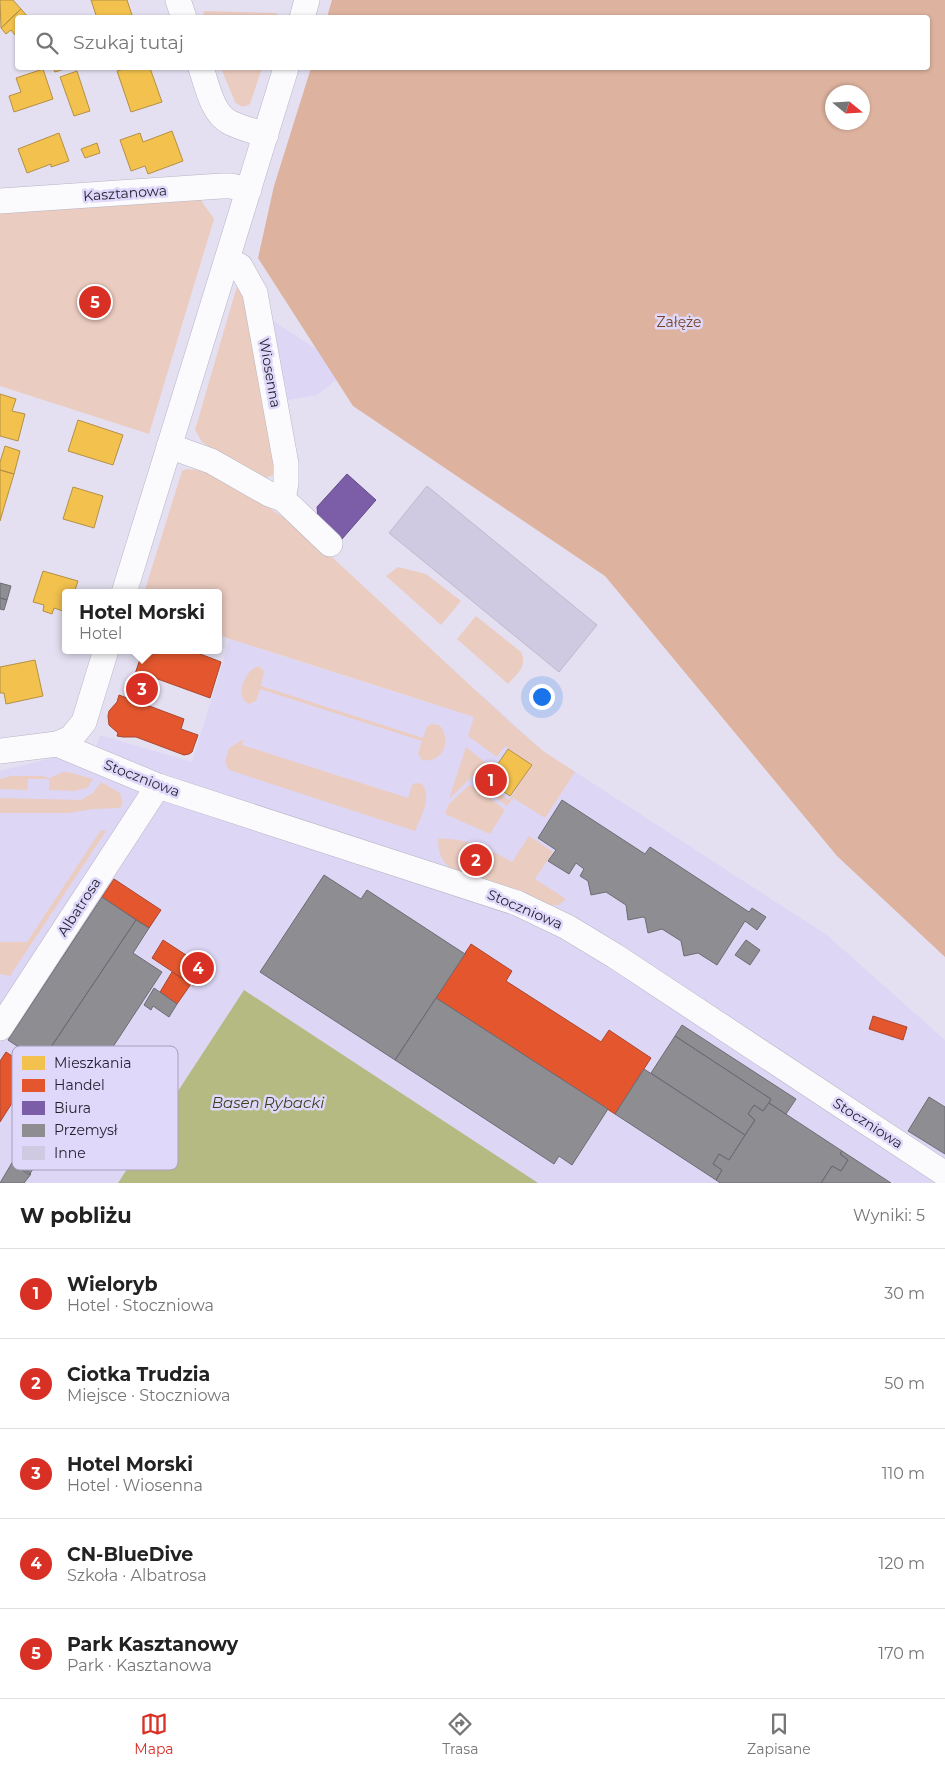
<!DOCTYPE html>
<html lang="pl">
<head>
<meta charset="utf-8">
<style>
	:root { --surface:#fff; --page:#f6f6f6; --text:#222; --muted:#767676; --line:#e0e0e0; --accent:#d93025 }
	body { margin:0; font-family:Montserrat,sans-serif; background:var(--page); color:var(--text) }
	.compass { position:absolute; left:825px; top:85px; width:45px; height:45px; border-radius:50%; background:var(--surface); box-shadow:0 1px 4px #0004; rotate:108deg }
	.you { position:absolute; left:541px; top:696px; width:18px; height:18px; margin:-12px; border:4px solid #fff; border-radius:50%; background:#1a73e8; box-shadow:0 0 0 8px #1a73e833 }
	.badge { display:grid; place-items:center; width:32px; height:32px; border-radius:50%; background:var(--accent); color:#fff; font-size:16px; font-weight:700 }
	.pin { position:absolute; translate:-50% -50%; border:2px solid #fff; box-shadow:0 1px 5px #0006 }
	.popup { position:absolute; left:62px; top:589px; width:160px; height:65px; box-sizing:border-box; display:grid; place-content:center; border-radius:5px; background:var(--surface); filter:drop-shadow(0 1px 4px #0005); font-size:16px; white-space:nowrap; color:var(--muted) }
	.popup b { font-size:19px; color:var(--text) }
	.popup::after { content:''; position:absolute; left:50%; top:100%; margin-left:-10px; border:10px solid transparent; border-top-color:var(--surface) }
	.list { margin:0; padding:0; list-style:none }
	h2 { display:flex; justify-content:space-between; align-items:center; height:65px; margin:0; padding:0 20px; font-size:21px }
	h2 small { font-size:16px; font-weight:400; color:var(--muted) }
	.list li { display:grid; grid-template-columns:32px 1fr auto; gap:15px; align-items:center; box-sizing:border-box; height:90px; padding:0 20px; border-top:1px solid var(--line) }
	.list b { display:block; font-size:19px; white-space:nowrap }
	.list p { margin:0; font-size:16px; white-space:nowrap; color:var(--muted) }
	.list em { font-size:16px; font-style:normal; color:var(--muted) }
	.icon { flex:none; width:28px; height:28px; fill:none; stroke:currentColor; stroke-width:2; stroke-linecap:round; stroke-linejoin:round }
	.map { position:relative; flex:none; width:945px; height:1183px; overflow:hidden }
	.search { position:absolute; background:var(--surface); box-shadow:0 1px 4px #0004; left:15px; right:15px; top:15px; height:55px; display:flex; align-items:center; gap:12px; box-sizing:border-box; padding:0 18px; border-radius:5px; color:var(--muted); font-size:19px }
	.sheet { height:515px; background:var(--surface) }
	nav { display:flex; justify-content:space-around; align-items:center; box-sizing:border-box; height:70px; border-top:1px solid var(--line); background:var(--surface); font-size:14px; color:var(--muted) }
	nav a { display:grid; justify-items:center; gap:2px }
	nav .on { color:var(--accent) }
	.map>svg:first-child { display:block }
	.built { fill:#ddd7f5 }
	.green { fill:#ebccc0 }
	.forest { fill:#ddb29e; fill-rule:evenodd }
	.water { fill:#b4ba82 }
	.homes { fill:#f2c14e; stroke:#b49044 }
	.shops { fill:#e4572e; stroke:#aa462e }
	.offices { fill:#7b5ea7; stroke:#604b83 }
	.industry { fill:#8d8d92; stroke:#6d6c74 }
	.building { fill:#cfcae1; stroke:#bebaca }
	.lines { fill:none; stroke-linecap:round; stroke-linejoin:round }
	.minor-casing { stroke:#b7b4c3; stroke-width:26 }
	.minor { stroke:#fbfafd; stroke-width:25 }
	.labels { text-anchor:middle; dominant-baseline:central; stroke-width:5; stroke-linejoin:round; paint-order:stroke }
	.street-label { font-size:14px; fill:#221f2e; stroke:#dfd8fa }
	.park-label { font-size:14px; fill:#784620; stroke:#dfd8fa }
	.water-label { font-size:15px; font-style:italic; fill:#3c401b; stroke:#dfd8fa }
	.key { fill:#dfd8fa; stroke:#a6a0bd; stroke-width:1 }
	.key-label { font-size:14px; fill:#221f2e }
</style>
</head>
<body>
<div class="map">
<svg width="945" height="1183" viewBox="0 0 945 1183">
	<rect width="100%" height="100%" fill="#e4e0f2"/>
	<path class="built" d="M273,321L349,370L317,395L288,400Z
		M230,639L429,703L483,696L543,751L827,935L945,1040V1183H0V771L96,747L100,735L192,762Z"/>
	<path class="green" d="M205,11L276,13L278,15L277,18L204,17L203,12Z
		M221,68H262L250,104C244,108 240,107 235,102Z
		M200,199L214,219L149,434L0,386V207Z
		M237,286H244L276,474L265,478L219,454L202,442L195,430Z
		M186,469L209,471L237,486L305,532L513,725L543,751L575,772L545,818L513,798L507,806L483,788L479,775L489,766L491,767L483,778L498,788L496,791L509,800L532,765L505,746L497,757L468,736L474,717L218,635V593H144L182,471Z
		M398,567L426,574L461,601L441,625L386,576Z
		M476,616L521,652C528,666 517,674 508,684L457,639Z
		M256,667H260L264,671L261,686L423,738L427,727L431,724L439,725C453,739 443,764 422,760L418,754L422,741L260,689L256,701L249,704C234,697 244,673 256,667Z
		M244,739L242,745L408,798L412,785L415,783L422,784C433,798 420,818 415,831L229,770L225,762L229,748Z
		M466,747L486,763L449,799Z
		M63,772H68L93,779L87,788L74,791L49,790V779H28L27,790L0,789V779L11,776H42L50,778Z
		M101,782L120,793L123,802L120,808L93,809L69,813H0V798L81,800L93,793Z
		M469,785L484,793L505,810L490,834L445,814L448,805Z
		M101,830L106,831L10,976L0,974V942H27Z
		M529,836L553,852L535,879L566,899L559,905H550L451,868C441,861 438,851 438,839C464,837 489,849 512,862Z"/>
	<path class="forest" d="M332,0H945V957L837,856L605,576L353,406L258,258L274,186L311,68H928V18L327,17ZM832,92H862V122H832Z"/>
	<path class="water" d="M244,990L532,1179L538,1183H118Z"/>
	<path class="homes" d="M0,0H13L21,9L1,28Z
		M91,0H127L133,18H97Z
		M21,9L29,18H18V32L15,35L11,30L6,34L1,28Z
		M53,68H67L55,72Z
		M127,68H150L162,102L131,112L117,71Z
		M43,69L53,99L14,112L9,96L21,92L16,78Z
		M77,71L90,111L74,116L60,77Z
		M172,131L183,161L148,174L145,166L131,171L120,140L140,133L143,142Z
		M59,133L69,161L51,167V164L27,173L18,149Z
		M97,143L100,153L85,158L81,149Z
		M0,394L16,399L12,411L25,414L18,441L0,436Z
		M78,420L123,435L113,465L68,451Z
		M5,446L20,451L14,474L0,470V462Z
		M0,470L14,474L0,521Z
		M73,487L103,496L94,528L63,519Z
		M43,571L78,581L74,593H66V612L54,608L52,614L43,611L44,605L33,602Z
		M35,660L43,696L6,704L4,693H0V667Z
		M508,749L532,765L510,796L487,780Z"/>
	<path class="shops" d="M143,650H178L187,653L188,650H190L221,662L210,698L155,678L157,683V689L153,694L147,696L144,704L184,719L181,729L198,735L192,752L189,754L184,755L136,737H123L117,736L118,733L109,725L108,716L109,711L117,702L119,695L127,698Z
		M114,879L161,910L149,928L102,897Z
		M163,940L206,968L194,986L152,958Z
		M471,944L512,971L506,981L601,1042L609,1030L651,1058L615,1114L436,998Z
		M172,972L191,984L177,1004L160,992Z
		M873,1016L907,1027L903,1040L869,1029Z
		M6,1052L33,1070L0,1122V1061Z"/>
	<path class="offices" d="M347,474L376,500L342,539L318,517L317,507Z"/>
	<path class="industry" d="M0,583L11,586L7,600L0,598Z
		M0,598L7,600L4,610L0,609Z
		M562,800L645,854L650,847L749,912L752,908L766,917L757,930L745,921L717,965L698,953L684,956L681,941L662,929L648,933L645,918L643,917L628,920L626,905L606,892L591,895L588,881L580,876L584,869L576,863L569,874L548,861L556,850L538,838Z
		M324,875L361,899L367,890L465,954L395,1060L260,972Z
		M102,897L136,920L41,1062L8,1040Z
		M136,920L149,928L133,953L162,972L84,1091L41,1062Z
		M746,940L760,950L750,965L735,955Z
		M154,988L177,1004L169,1017L153,1006L151,1010L144,1005Z
		M436,998L608,1109L572,1165L559,1156L554,1164L395,1060Z
		M682,1025L796,1099L786,1114L769,1103L771,1099L675,1036Z
		M675,1036L771,1099L763,1111L754,1105L748,1114L755,1120L745,1135L651,1073Z
		M644,1069L745,1135L729,1160L719,1154L713,1164L722,1170L716,1180L615,1114Z
		M71,1082L89,1094L80,1106L62,1094Z
		M62,1094L77,1105L29,1175L14,1164Z
		M929,1097L945,1107V1154L908,1131Z
		M769,1103L842,1151L840,1154L848,1160L841,1171L832,1166L821,1183H720L716,1180L722,1170L713,1164L719,1154L729,1160L755,1120L748,1114L754,1105L763,1111Z
		M842,1151L891,1183H821L832,1166L841,1171L848,1160L840,1154Z
		M13,1161L31,1174L24,1183H0Z"/>
	<path class="building" d="M427,486L597,625L559,672L389,533Z"/>
	<g class="lines">
		<defs>
			<path id="minor" d="M178,0L184,18
				M302,18L307,0
				M201,68C207,85 212,113 229,122C240,128 254,131 266,135
				M0,201L221,186H231L249,190
				M227,260L240,266L255,293L286,464V483L283,499
				M169,446L211,461L269,494L283,499L330,544
				M124,593L286,68
				M57,744L158,786L517,903L567,927L615,956L945,1174
				M0,751L57,744L71,738L84,722L106,650
				M0,1028L158,786"/>
		</defs>
		<use href="#minor" class="minor-casing"/>
		<use href="#minor" class="minor"/>
	</g>
	<g class="labels">
		<g class="street-label">
			<text transform="translate(125 193) rotate(-4)">Kasztanowa</text>
			<text transform="translate(270 373) rotate(80)">Wiosenna</text>
			<text transform="translate(142 778) rotate(21)">Stoczniowa</text>
			<text transform="translate(79 907) rotate(-57)">Albatrosa</text>
			<text transform="translate(525 909) rotate(23)">Stoczniowa</text>
			<text transform="translate(868 1123) rotate(33)">Stoczniowa</text>
		</g>
		<g class="park-label">
			<text x="679" y="322">Załęże</text>
		</g>
		<g class="water-label">
			<text x="268" y="1102">Basen Rybacki</text>
		</g>
	</g>
	<rect x="12" y="1046" width="166" height="124" rx="8" class="key"/>
	<rect x="22" y="1056" width="23" height="14" fill="#f2c14e"/>
	<rect x="22" y="1079" width="23" height="13" fill="#e4572e"/>
	<rect x="22" y="1101" width="23" height="14" fill="#7b5ea7"/>
	<rect x="22" y="1124" width="23" height="13" fill="#8d8d92"/>
	<rect x="22" y="1146" width="23" height="14" fill="#cfcae1"/>
	<g class="key-label">
		<text x="54" y="1068">Mieszkania</text>
		<text x="54" y="1090">Handel</text>
		<text x="54" y="1113">Biura</text>
		<text x="54" y="1135">Przemysł</text>
		<text x="54" y="1158">Inne</text>
	</g>
</svg>
<svg class="compass" viewBox="-18 -18 36 36"><path d="M0-13l5 13h-10z" fill="#e53935"/><path d="M0 13l5-13h-10z" fill="#767676"/></svg>
<div class="you"></div>
<div class="pin badge" style="left:491px;top:780px">1</div>
<div class="pin badge" style="left:476px;top:860px">2</div>
<div class="pin badge" style="left:142px;top:689px">3</div>
<div class="popup"><b>Hotel Morski</b>Hotel</div>
<div class="pin badge" style="left:198px;top:968px">4</div>
<div class="pin badge" style="left:95px;top:302px">5</div>
<div class="search"><svg class="icon" aria-label="search" viewBox="0 0 24 24"><circle cx="10" cy="10" r="6"/><path d="M15 15l6 6"/></svg>Szukaj tutaj</div>
</div>
<section class="sheet">
<h2>W pobliżu<small>Wyniki: 5</small></h2>
<ul class="list">
<li><span class="badge">1</span><div><b>Wieloryb</b><p>Hotel · Stoczniowa</p></div><em>30 m</em></li>
<li><span class="badge">2</span><div><b>Ciotka Trudzia</b><p>Miejsce · Stoczniowa</p></div><em>50 m</em></li>
<li><span class="badge">3</span><div><b>Hotel Morski</b><p>Hotel · Wiosenna</p></div><em>110 m</em></li>
<li><span class="badge">4</span><div><b>CN-BlueDive</b><p>Szkoła · Albatrosa</p></div><em>120 m</em></li>
<li><span class="badge">5</span><div><b>Park Kasztanowy</b><p>Park · Kasztanowa</p></div><em>170 m</em></li>
</ul>
</section>
<nav>
<a class="on"><svg class="icon" aria-label="map" viewBox="0 0 24 24"><path d="M3 6l6-2 6 2 6-2v14l-6 2-6-2-6 2zM9 4v14M15 6v14"/></svg>Mapa</a>
<a><svg class="icon" aria-label="directions" viewBox="0 0 24 24"><path d="M12 3l9 9-9 9-9-9zM9 14v-3h6M13 9l2 2-2 2"/></svg>Trasa</a>
<a><svg class="icon" aria-label="saved" viewBox="0 0 24 24"><path d="M7 4h10v16l-5-4-5 4z"/></svg>Zapisane</a>
</nav>
</body>
</html>
